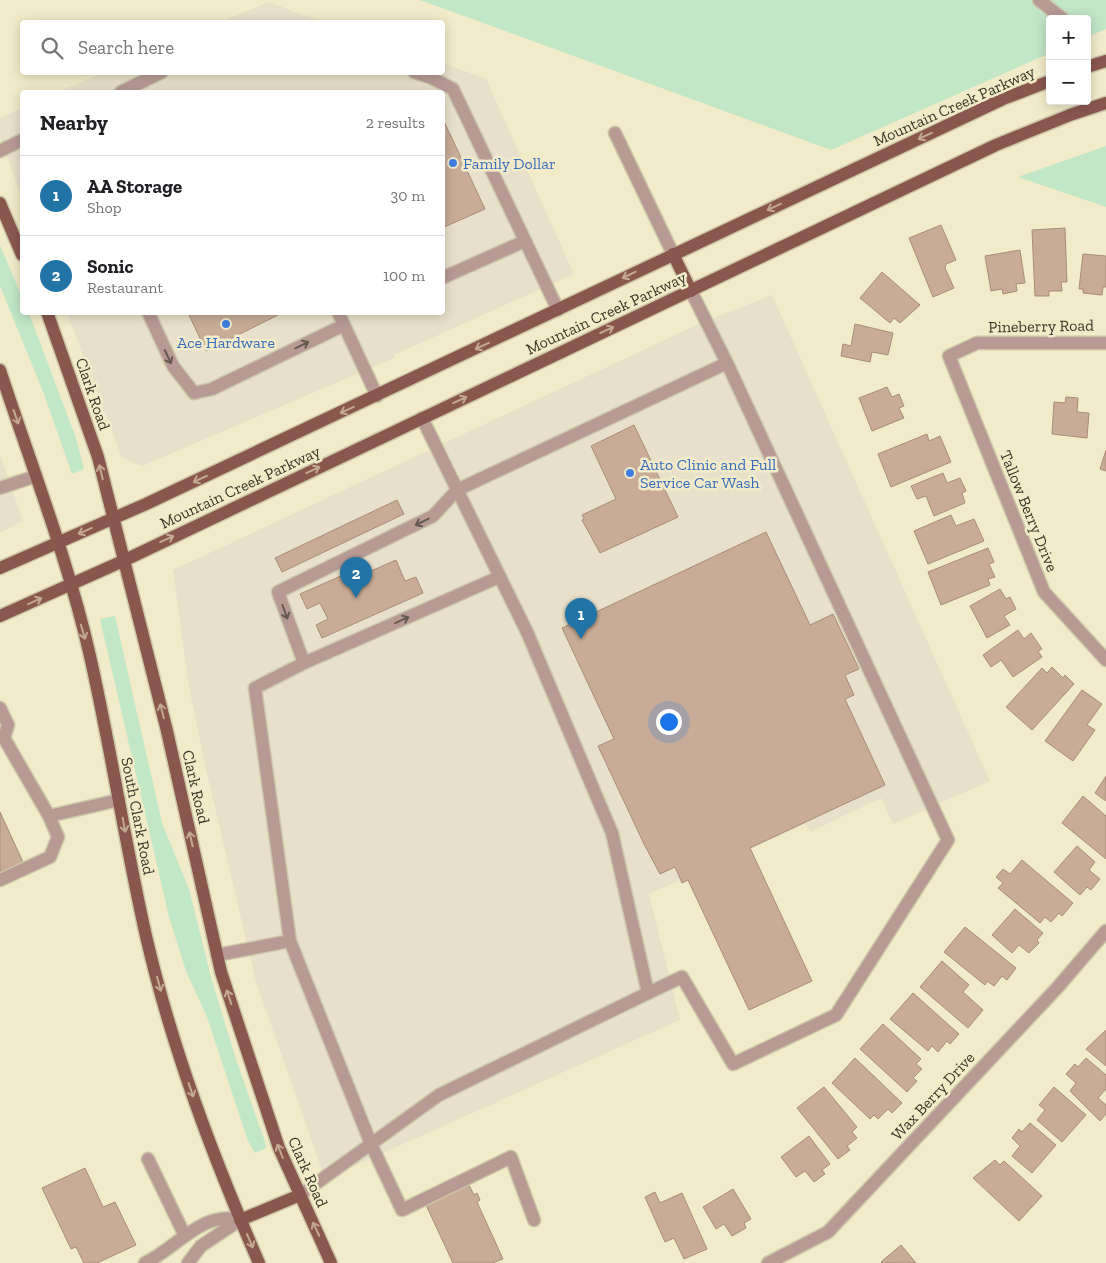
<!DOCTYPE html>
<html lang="en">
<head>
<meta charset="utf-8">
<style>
	:root { --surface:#fff; --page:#f2f2f2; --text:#202124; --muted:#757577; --line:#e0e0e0; --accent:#2174a5 }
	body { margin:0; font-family:"Zilla Slab",serif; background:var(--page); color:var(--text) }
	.controls { position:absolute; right:15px; top:15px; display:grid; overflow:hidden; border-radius:5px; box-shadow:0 2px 12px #0003 }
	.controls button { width:45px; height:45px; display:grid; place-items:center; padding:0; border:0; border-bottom:1px solid var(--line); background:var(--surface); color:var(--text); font:25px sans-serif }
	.you { position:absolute; left:668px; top:721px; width:18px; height:18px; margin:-12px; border:4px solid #fff; border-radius:50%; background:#1a73e8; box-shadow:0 0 0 8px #1a73e833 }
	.badge { display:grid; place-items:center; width:32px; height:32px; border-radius:50%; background:var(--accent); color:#fff; font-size:16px; font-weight:700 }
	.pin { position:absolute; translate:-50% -41px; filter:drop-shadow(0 1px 2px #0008) }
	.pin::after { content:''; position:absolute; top:26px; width:18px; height:15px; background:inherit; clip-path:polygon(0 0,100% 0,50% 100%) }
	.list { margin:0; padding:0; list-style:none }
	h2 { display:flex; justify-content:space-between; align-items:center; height:65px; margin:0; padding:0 20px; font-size:21px }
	h2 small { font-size:16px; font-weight:400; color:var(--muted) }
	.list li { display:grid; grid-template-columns:32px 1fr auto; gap:15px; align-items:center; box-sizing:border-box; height:80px; padding:0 20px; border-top:1px solid var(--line) }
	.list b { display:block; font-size:19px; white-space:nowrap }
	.list p { margin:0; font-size:16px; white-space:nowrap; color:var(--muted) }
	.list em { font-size:16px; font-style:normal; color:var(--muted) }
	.icon { flex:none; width:28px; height:28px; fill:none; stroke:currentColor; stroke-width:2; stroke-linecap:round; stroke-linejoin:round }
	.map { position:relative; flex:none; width:1106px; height:1263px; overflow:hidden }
	.search { position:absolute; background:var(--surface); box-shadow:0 2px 12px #0003; left:20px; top:20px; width:425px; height:55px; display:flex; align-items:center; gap:12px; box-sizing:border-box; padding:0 18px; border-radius:5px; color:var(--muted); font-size:19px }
	.panel { position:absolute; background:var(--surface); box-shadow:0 2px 12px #0003; left:20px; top:90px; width:425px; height:225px; border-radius:5px }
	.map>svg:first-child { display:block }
	.commercial { fill:#e8e0ca }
	.green { fill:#c1e7c7 }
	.building { fill:#c8ac97; stroke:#a88d78 }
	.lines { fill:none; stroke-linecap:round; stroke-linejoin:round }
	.minor-casing { stroke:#cdc7a9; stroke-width:15 }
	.major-casing { stroke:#cdc7a9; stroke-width:15 }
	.minor { stroke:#b89a95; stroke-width:12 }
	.major { stroke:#8a574f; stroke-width:12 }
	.oneway { stroke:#c3a892 }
	.oneway2 { stroke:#65594f }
	.shop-dot { fill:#3f7fe0; stroke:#f2ebc9; stroke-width:2 }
	.labels { text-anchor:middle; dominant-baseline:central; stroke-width:5; stroke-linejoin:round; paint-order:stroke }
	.street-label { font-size:16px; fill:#393629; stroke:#f2ebc9 }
	.shop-label { font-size:16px; fill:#366cbe; stroke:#f2ebc9; text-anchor:start }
</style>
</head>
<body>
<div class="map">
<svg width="1106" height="1263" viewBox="0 0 1106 1263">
	<rect width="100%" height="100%" fill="#f2ebc9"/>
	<path class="commercial" d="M269,2L295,12L326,22H220Z
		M443,63L486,79L574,274L394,355V358L142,466L122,458L67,313L442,312V92H58L103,73L442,72Z
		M22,108V197L0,138V118Z
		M772,295L990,781L893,824L881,798L810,832L806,824L649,894L680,1020L325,1179L256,982L205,765L188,682L173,570L703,322Z
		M0,455L23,521L0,533Z"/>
	<path class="green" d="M420,0H1106V29L1087,37V19H1050V53L831,150Z
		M1106,146V207L1018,177Z
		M0,245L22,297V312L29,313L76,438L84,469L72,474L44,394L0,286Z
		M115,616L162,823L189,889L212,981L236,1059L265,1142L266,1148L255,1153L248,1141L207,1017L186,971L169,917L100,619Z"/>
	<path class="building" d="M442,117L485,209L442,228Z
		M941,225L956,260L946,264L945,268L954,288L933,297L909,238Z
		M1065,228L1067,282H1061L1062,291H1049V296H1035L1032,230Z
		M1020,250L1025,283L1016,284L1017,291L1003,294L1002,289L991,291L985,256Z
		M1083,254L1106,256V287H1103L1102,295L1083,293V289H1079Z
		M882,272L920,305L900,323L894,318L890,323L860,298Z
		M196,312H284L206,351L189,315Z
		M855,324L893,333L888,355L872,352L870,362L841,356L843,344L851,346Z
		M887,387L892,397L899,394L904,406L899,408L904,418L872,431L859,398Z
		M1066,397L1078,398L1077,412L1089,413L1087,438L1052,434L1054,402L1065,403Z
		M634,425L678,517L600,553L582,520L584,519L582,515L616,499L591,446Z
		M927,434L929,441L940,436L951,462L891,487L878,454Z
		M1106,450V471L1100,469Z
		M943,473L947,483L960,478L966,491L962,493L965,503L934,516L926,496L917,499L911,486Z
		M397,500L404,514L282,572L275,558Z
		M951,515L956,526L974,519L984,541L928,564L914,531Z
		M766,532L810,625L833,614L859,669L845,675L854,695L845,699L885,785L750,848L812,981L749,1010L688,880L682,883L675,867L660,874L644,844L598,746L614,739L562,628Z
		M988,548L994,562L989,564L995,577L988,579L990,585L941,605L928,572Z
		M396,560L405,581L416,577L423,593L322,638L316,625L328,619L320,603L307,609L300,594L350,572L353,579Z
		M1000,589L1006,599L1010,597L1016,609L1004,616L1010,625L987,638L970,606Z
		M1018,630L1024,639L1031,633L1042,649L1038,651L1042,657L1013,677L1001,660L991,667L983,655Z
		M1052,667L1063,678L1065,675L1074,684L1032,730L1006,707L1042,668L1047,673Z
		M1082,690L1102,704L1087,725L1095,730L1073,761L1045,741Z
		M1106,776V801L1095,793Z
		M1083,796L1106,816V859L1062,823Z
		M0,812L23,862L0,872Z
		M1077,846L1095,862L1089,870L1100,879L1091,890L1087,887L1080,895L1054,872Z
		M1022,860L1073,903L1062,916L1059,913L1051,922L1045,917L1040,923L998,888L1003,883L996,877L1003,869L1010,874Z
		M1015,909L1043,933L1037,940L1039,943L1029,953L1019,945L1012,953L992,935Z
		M965,927L1016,968L1007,980L1002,976L994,986L987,981L985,985L944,952Z
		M942,961L969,985L963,992L983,1010L968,1028L920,987Z
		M913,993L959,1034L950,1044L947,1041L938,1052L932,1046L928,1051L890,1019Z
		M883,1024L921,1059L916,1064L922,1069L913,1078L917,1081L907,1092L860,1049Z
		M1106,1030V1066L1086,1049Z
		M855,1058L902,1103L892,1113L888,1109L878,1119L874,1115L870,1119L832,1083Z
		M1086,1058L1106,1075V1089L1098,1098L1106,1105V1114L1100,1121L1070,1091L1076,1083L1066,1074L1075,1064L1078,1067Z
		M824,1087L857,1127L852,1132L857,1138L847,1146L850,1150L838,1159L797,1108Z
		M1054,1087L1086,1115L1062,1142L1037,1120L1045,1110L1039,1105Z
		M1030,1123L1056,1145L1032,1173L1012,1156L1020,1146L1012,1138L1019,1129L1022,1132Z
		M809,1136L830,1164L822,1170L825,1174L814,1182L805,1171L796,1177L781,1157Z
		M995,1160L1000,1165L1004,1161L1042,1196L1019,1221L973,1178Z
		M85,1168L103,1207L115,1202L136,1245L97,1263H84L76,1247L71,1249L42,1188Z
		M469,1185L474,1195L477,1193L480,1200L477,1202L503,1259L493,1263H453L426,1205Z
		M733,1189L751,1219L744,1223L746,1228L732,1236L724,1224L716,1229L703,1207Z
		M655,1192L660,1203L682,1193L707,1249L684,1259L674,1238L665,1242L645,1197Z
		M901,1245L916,1263H882L881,1262Z"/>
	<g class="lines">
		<defs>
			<path id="minor" d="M1039,0L1063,19
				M414,72L432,78L453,89L558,310
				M121,92L162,72
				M615,133L673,254
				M0,151L22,140
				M442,278L525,241
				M691,291L727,363
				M148,312L173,366L194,393L212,389L344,325
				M338,312L377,396
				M1106,343H977L949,356L1044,592L1106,660
				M0,488L36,476
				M499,577L304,663L278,592L433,516L457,490L727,363L948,840L836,1015L733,1064L682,977L648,993
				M0,708L8,725L4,738
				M0,738H4L49,816L58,837L50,857L0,880
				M49,816L119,800
				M290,941L371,1144L402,1210L511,1157L534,1220
				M217,955L290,941L255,688L304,663
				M148,1159L185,1236
				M300,1195L439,1095L648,993L612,833L527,632L422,418
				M145,1263C177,1248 202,1210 240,1220
				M188,1263L201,1246L240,1220
				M768,1263L828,1232L1057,988L1106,931"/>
			<path id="major" d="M1087,67L1106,61
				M0,203L22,255
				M673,254L691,291
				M47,312L98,457L167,731L221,972L279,1148L331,1263
				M0,370C31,465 68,559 90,656C111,749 125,843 146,936C172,1049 213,1157 259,1263
				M0,568L146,504L1003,99L1050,81
				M0,616L123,561L996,145L1070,115L1106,103
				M240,1220L300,1195"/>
		</defs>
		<use href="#minor" class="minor-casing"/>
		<use href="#major" class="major-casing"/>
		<use href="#minor" class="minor"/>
		<use href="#major" class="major"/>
	</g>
	<defs><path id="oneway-shaft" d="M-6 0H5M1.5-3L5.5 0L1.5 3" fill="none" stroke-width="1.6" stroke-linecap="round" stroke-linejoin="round" transform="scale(1.25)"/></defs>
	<g class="oneway">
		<use href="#oneway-shaft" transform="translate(925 136) rotate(155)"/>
		<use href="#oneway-shaft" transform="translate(774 207) rotate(155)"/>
		<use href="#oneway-shaft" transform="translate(629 275) rotate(154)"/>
		<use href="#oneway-shaft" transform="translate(607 330) rotate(-25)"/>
		<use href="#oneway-shaft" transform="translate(482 346) rotate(155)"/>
		<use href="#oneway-shaft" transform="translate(460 400) rotate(-25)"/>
		<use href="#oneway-shaft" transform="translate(347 410) rotate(155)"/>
		<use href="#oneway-shaft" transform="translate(16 417) rotate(71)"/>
		<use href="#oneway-shaft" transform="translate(313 470) rotate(-25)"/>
		<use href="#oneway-shaft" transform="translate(101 472) rotate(-103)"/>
		<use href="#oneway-shaft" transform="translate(200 479) rotate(155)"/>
		<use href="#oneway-shaft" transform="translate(85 531) rotate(156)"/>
		<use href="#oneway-shaft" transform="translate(167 539) rotate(-25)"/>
		<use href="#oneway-shaft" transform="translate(35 601) rotate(-24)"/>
		<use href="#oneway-shaft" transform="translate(83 632) rotate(74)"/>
		<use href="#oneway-shaft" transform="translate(162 711) rotate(-105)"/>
		<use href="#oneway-shaft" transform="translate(124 825) rotate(79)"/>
		<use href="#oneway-shaft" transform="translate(191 839) rotate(-103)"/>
		<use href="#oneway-shaft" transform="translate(159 984) rotate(75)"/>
		<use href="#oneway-shaft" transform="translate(229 997) rotate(-108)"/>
		<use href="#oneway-shaft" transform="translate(191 1090) rotate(71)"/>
		<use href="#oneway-shaft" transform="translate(280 1151) rotate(-112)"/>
		<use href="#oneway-shaft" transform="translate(316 1229) rotate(-115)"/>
		<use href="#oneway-shaft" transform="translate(250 1241) rotate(66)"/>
	</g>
	<g class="oneway2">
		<use href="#oneway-shaft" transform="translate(302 345) rotate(-26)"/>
		<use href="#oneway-shaft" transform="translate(168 357) rotate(65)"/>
		<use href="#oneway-shaft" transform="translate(422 522) rotate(154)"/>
		<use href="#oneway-shaft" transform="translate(285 612) rotate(70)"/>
		<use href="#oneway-shaft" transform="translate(402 620) rotate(-24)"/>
	</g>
	<g class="shop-dot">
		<circle cx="453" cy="163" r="5"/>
		<circle cx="226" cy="324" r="5"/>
		<circle cx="630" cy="473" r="5"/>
	</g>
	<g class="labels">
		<g class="street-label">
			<text transform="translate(954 106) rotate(-24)">Mountain Creek Parkway</text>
			<text transform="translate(606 313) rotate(-25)">Mountain Creek Parkway</text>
			<text transform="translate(1041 326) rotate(-1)">Pineberry Road</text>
			<text transform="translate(93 394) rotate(71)">Clark Road</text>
			<text transform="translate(240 487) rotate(-25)">Mountain Creek Parkway</text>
			<text transform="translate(1029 511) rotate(68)">Tallow Berry Drive</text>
			<text transform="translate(196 787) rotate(77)">Clark Road</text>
			<text transform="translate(138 816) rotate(79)">South Clark Road</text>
			<text transform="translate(933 1096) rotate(-47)">Wax Berry Drive</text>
			<text transform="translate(308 1172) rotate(66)">Clark Road</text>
		</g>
		<g class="shop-label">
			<text x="463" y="163">Family Dollar</text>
			<text x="226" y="342" text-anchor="middle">Ace Hardware</text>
			<text x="640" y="464">Auto Clinic and Full<tspan x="640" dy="18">Service Car Wash</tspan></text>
		</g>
	</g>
</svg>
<div class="controls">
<button>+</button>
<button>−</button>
</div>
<div class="you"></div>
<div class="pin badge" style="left:581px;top:639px">1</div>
<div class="pin badge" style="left:356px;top:598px">2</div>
<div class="search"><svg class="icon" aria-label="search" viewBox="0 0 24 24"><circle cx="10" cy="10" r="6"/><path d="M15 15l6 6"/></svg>Search here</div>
<section class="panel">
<h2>Nearby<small>2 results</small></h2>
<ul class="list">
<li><span class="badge">1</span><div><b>AA Storage</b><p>Shop</p></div><em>30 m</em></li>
<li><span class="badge">2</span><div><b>Sonic</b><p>Restaurant</p></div><em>100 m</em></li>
</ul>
</section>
</div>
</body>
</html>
